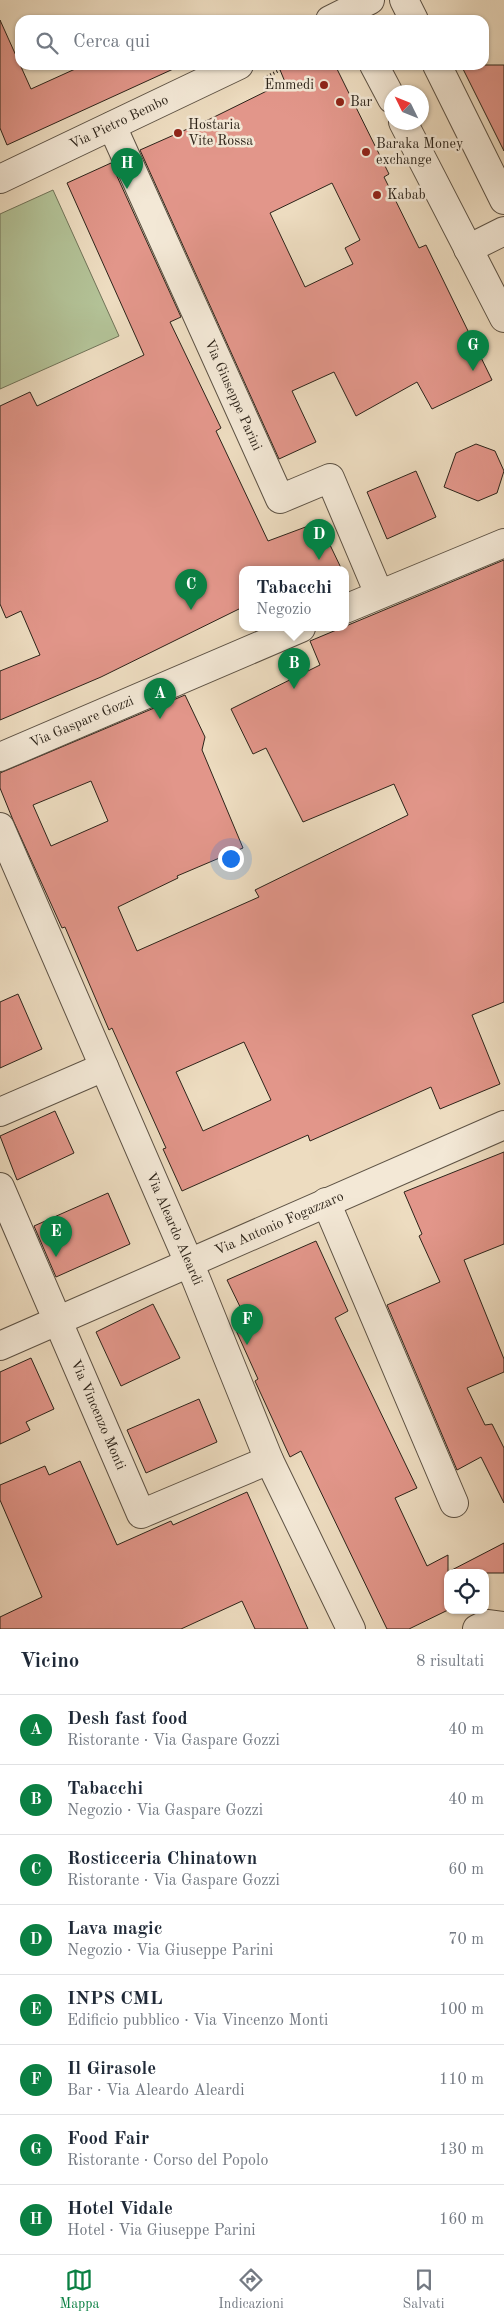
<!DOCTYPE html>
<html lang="it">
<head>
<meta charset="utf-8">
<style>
	:root { --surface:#fff; --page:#f2f2f3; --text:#1f2937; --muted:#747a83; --line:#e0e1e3; --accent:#0b8043 }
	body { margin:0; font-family:"Old Standard TT",serif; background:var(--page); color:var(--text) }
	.controls { position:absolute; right:15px; bottom:15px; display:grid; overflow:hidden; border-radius:10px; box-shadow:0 1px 4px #0004 }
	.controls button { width:45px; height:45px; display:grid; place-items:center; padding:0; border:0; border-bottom:1px solid var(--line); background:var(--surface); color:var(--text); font:25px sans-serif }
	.compass { position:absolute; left:384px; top:85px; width:45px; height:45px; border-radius:50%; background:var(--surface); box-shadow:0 1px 4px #0004; rotate:313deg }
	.you { position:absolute; left:230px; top:858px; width:18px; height:18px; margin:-12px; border:4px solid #fff; border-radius:50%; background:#1a73e8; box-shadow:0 0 0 8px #1a73e833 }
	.badge { display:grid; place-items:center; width:32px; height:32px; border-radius:50%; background:var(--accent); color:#fff; font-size:16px; font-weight:700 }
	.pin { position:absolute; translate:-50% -41px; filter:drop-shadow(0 1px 2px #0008) }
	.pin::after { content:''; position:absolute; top:26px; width:18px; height:15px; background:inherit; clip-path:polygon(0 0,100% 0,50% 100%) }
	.popup { position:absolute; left:239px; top:566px; width:110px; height:65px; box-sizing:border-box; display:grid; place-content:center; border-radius:10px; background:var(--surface); filter:drop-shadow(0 1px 4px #0005); font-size:16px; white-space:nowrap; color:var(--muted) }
	.popup b { font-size:19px; color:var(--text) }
	.popup::after { content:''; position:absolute; left:50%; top:100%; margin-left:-10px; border:10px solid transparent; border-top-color:var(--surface) }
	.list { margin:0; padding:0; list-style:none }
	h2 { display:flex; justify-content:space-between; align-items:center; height:65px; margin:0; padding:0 20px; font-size:21px }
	h2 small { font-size:16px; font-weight:400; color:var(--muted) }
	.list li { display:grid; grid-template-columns:32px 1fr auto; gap:15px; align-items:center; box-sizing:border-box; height:70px; padding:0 20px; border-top:1px solid var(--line) }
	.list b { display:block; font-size:19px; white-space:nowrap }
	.list p { margin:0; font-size:16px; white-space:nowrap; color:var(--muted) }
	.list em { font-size:16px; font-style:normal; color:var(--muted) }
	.icon { flex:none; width:28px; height:28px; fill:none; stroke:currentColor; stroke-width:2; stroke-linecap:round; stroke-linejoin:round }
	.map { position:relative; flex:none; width:504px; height:1629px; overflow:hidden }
	.search { position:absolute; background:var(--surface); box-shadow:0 1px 4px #0004; left:15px; right:15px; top:15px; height:55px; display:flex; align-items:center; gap:12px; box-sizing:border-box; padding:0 18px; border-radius:15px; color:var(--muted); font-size:19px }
	.sheet { height:625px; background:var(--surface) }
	nav { display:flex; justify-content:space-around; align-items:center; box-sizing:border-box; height:70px; border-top:1px solid var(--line); background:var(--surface); font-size:14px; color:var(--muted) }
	nav a { display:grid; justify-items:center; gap:2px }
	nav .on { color:var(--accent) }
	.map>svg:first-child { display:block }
	.green { fill:#b3c297; stroke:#707358 }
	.building { fill:#e2968a; stroke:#2d241a; fill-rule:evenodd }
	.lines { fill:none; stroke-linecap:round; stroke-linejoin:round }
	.minor-casing { stroke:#5d5244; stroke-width:30 }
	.path { stroke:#2d241a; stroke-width:3; stroke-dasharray:1 2.5; stroke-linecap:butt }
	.minor { stroke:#f3e8d6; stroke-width:28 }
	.poi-dot { fill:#8f2418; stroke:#f3e8d6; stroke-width:2 }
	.labels { text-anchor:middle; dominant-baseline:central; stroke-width:5; stroke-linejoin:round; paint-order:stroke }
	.poi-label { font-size:14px; fill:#2d241a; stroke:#f3e8d6; text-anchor:start }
	.street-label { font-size:14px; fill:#2d241a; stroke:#f3e8d6 }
</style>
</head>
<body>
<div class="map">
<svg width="504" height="1629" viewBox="0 0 504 1629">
	<rect width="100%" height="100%" fill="#eddcc0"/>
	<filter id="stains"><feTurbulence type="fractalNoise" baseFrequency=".004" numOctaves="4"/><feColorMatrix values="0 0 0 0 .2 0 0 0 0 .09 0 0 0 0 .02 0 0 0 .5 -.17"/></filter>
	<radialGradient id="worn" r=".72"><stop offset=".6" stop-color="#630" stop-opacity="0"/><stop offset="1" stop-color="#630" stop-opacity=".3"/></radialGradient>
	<path class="green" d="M53,190L119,336L0,389V214Z"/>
	<path class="building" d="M0,20L31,89L84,65H182L7,145L0,128Z
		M278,65H335L389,174L384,177L419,248L426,245L492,380L432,409L417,382L356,416L334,372L292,391L316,442L279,459L140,150L210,119L285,82ZM332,183L360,240L345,248L353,264L305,287L270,213Z
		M461,65H504V151Z
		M111,163L181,317L170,322L221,428L216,431L268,541L319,522L342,570H243V607L101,677L0,720V671L40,655L21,611L6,618L0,604V406L30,392L37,406L144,355L67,183Z
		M476,444L495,451L504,471L497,493L478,501L444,487L456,453Z
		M416,471L436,517L387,539L367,492Z
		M504,560V1002L472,1015L500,1084L440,1109L431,1087L310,1141L308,1135L182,1191L163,1149L166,1148L112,1028L109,1030L65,927L62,928L13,820L0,788V773L185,695L205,737L202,750L243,848L177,876L178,878L118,907L137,951L259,897L255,890L408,815L394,784L303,822L266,748L253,754L231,709L320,665L310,641ZM91,781L108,821L51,846L33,805ZM244,1042L271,1100L203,1131L176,1072Z
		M18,994L42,1049L0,1068V1002Z
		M55,1111L74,1153L17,1180L0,1136Z
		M504,1152V1244L464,1260L504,1359V1372L467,1388L485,1425L492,1424L504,1448V1503L481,1457L457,1470L387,1305L440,1282L419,1236L422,1234L404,1192Z
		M108,1193L130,1244L56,1277L34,1226Z
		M316,1241L348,1311L335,1318L417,1488L395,1498L427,1566L448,1555V1572L504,1543V1573H448V1610L409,1629H387L301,1451L290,1457L255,1381L258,1379L234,1326L247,1321L227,1280Z
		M153,1304L180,1358L121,1386L96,1332Z
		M31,1358L54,1409L26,1422L30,1430L0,1444V1372Z
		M199,1399L217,1442L146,1473L127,1430Z
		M80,1461L117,1545L171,1521L173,1525L247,1492L308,1629H255L242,1601L181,1629H0V1617L42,1597L0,1500V1485L45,1466L49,1475Z"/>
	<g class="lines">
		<defs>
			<g id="minor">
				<path d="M404,0L414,20"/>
				<path d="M330,20L370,0"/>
				<path d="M374,65L392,99"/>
				<path d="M437,65L504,200"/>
				<path d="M403,122L504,318"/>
				<path id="s1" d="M112,126L280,499L330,478L379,594"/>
				<path id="s2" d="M0,179L239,65"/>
				<path d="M468,249L504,231"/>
				<path d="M345,609L504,543"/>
				<path id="s3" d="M0,757L301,628"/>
				<path id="s4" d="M0,827L196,1279L269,1460L351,1629"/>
				<path d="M0,1112L104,1067"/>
				<path id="s5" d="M0,1187L141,1514L269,1460"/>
				<path d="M326,1202L454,1503"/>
				<path id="s6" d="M0,1346L504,1125"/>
				<path d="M477,1629L487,1624L504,1626"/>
			</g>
		</defs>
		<use href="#minor" class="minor-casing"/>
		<path class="path" d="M264,78L280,70"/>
		<use href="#minor" class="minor"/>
	</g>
	<g class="poi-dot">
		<circle cx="324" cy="85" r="5"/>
		<circle cx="340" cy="102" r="5"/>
		<circle cx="178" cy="133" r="5"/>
		<circle cx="366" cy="152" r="5"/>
		<circle cx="377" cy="195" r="5"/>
	</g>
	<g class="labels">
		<g class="poi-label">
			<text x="314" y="85" text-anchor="end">Emmedi</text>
			<text x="350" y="102">Bar</text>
			<text x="188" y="125">Hostaria<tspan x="188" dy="16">Vite Rossa</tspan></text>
			<text x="376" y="144">Baraka Money<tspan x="376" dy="16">exchange</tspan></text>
			<text x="387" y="195">Kabab</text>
		</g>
		<g class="street-label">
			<text stroke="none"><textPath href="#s2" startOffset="132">Via Pietro Bembo</textPath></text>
			<text stroke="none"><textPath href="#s1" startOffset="295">Via Giuseppe Parini</textPath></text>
			<text stroke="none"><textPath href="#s3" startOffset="89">Via Gaspare Gozzi</textPath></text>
			<text stroke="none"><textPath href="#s6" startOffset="305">Via Antonio Fogazzaro</textPath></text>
			<text stroke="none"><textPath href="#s4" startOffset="438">Via Aleardo Aleardi</textPath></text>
			<text stroke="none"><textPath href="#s5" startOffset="248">Via Vincenzo Monti</textPath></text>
		</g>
	</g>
	<rect width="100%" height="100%" filter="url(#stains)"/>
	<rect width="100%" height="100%" fill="url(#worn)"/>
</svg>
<div class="controls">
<button><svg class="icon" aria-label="locate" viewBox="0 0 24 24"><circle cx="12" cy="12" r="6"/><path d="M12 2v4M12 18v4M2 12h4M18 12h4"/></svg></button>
</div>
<svg class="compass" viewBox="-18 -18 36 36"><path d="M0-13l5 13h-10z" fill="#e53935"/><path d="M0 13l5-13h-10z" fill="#747a83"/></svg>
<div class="you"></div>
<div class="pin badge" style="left:160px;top:719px">A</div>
<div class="pin badge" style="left:294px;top:689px">B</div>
<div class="popup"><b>Tabacchi</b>Negozio</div>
<div class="pin badge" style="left:191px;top:610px">C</div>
<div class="pin badge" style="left:319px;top:560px">D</div>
<div class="pin badge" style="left:56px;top:1257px">E</div>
<div class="pin badge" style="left:247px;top:1345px">F</div>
<div class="pin badge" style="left:473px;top:371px">G</div>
<div class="pin badge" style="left:127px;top:189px">H</div>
<div class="search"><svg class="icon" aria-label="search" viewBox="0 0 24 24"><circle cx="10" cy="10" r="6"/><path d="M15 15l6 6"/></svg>Cerca qui</div>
</div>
<section class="sheet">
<h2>Vicino<small>8 risultati</small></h2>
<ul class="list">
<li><span class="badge">A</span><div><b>Desh fast food</b><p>Ristorante · Via Gaspare Gozzi</p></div><em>40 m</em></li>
<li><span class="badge">B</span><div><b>Tabacchi</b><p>Negozio · Via Gaspare Gozzi</p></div><em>40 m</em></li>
<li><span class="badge">C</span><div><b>Rosticceria Chinatown</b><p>Ristorante · Via Gaspare Gozzi</p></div><em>60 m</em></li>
<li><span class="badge">D</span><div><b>Lava magic</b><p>Negozio · Via Giuseppe Parini</p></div><em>70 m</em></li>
<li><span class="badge">E</span><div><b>INPS CML</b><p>Edificio pubblico · Via Vincenzo Monti</p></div><em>100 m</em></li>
<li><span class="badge">F</span><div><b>Il Girasole</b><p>Bar · Via Aleardo Aleardi</p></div><em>110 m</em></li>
<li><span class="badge">G</span><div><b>Food Fair</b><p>Ristorante · Corso del Popolo</p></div><em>130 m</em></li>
<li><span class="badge">H</span><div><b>Hotel Vidale</b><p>Hotel · Via Giuseppe Parini</p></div><em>160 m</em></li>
</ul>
</section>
<nav>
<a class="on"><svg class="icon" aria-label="map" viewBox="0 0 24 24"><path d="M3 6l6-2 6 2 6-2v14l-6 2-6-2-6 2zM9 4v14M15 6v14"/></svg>Mappa</a>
<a><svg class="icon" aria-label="directions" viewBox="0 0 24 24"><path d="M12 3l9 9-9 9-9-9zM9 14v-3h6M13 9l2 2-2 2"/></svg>Indicazioni</a>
<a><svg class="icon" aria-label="saved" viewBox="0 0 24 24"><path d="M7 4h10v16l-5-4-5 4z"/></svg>Salvati</a>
</nav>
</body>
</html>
